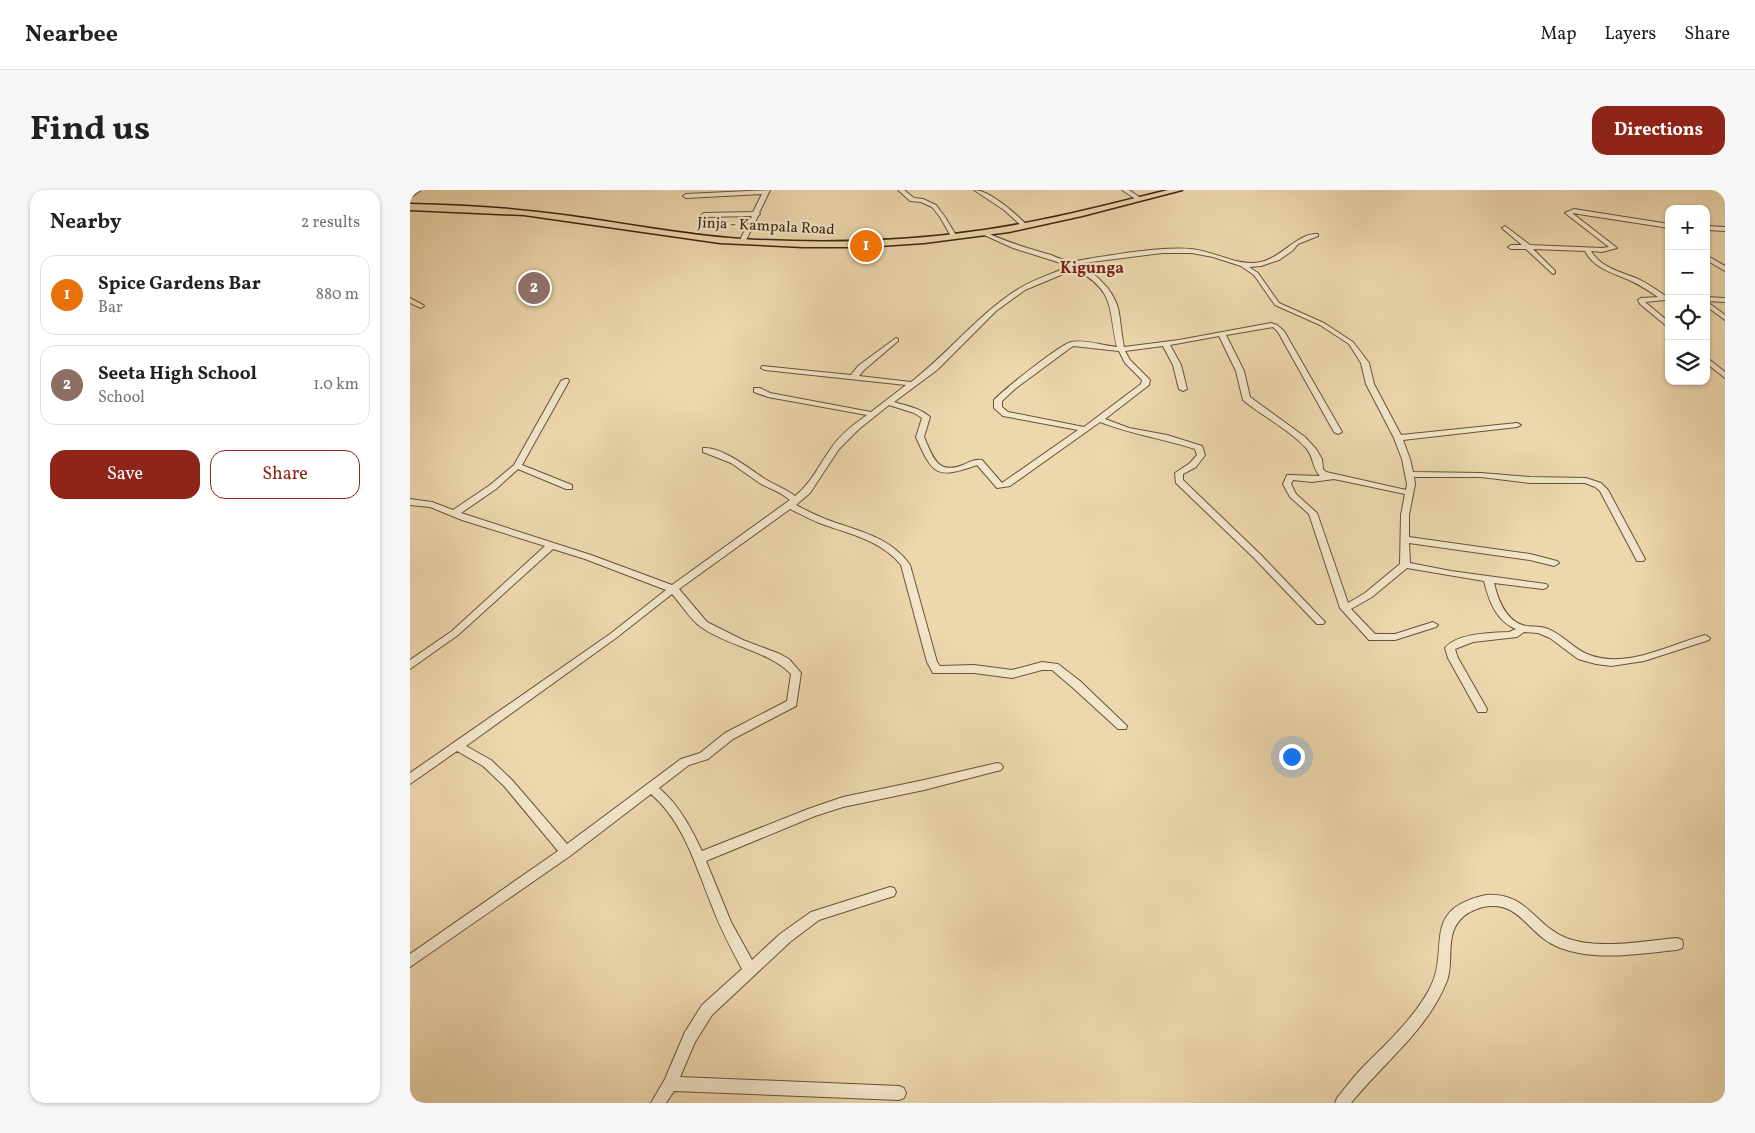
<!DOCTYPE html>
<html lang="en">
<head>
<meta charset="utf-8">
<style>
	:root { --surface:#fff; --page:#f6f6f6; --text:#202124; --muted:#757577; --line:#e0e0e0; --accent:#8f2418 }
	body { margin:0; font-family:Vollkorn,serif; background:var(--page); color:var(--text) }
	.controls { position:absolute; right:15px; top:15px; display:grid; overflow:hidden; border-radius:10px; box-shadow:0 1px 4px #0004 }
	.controls button { width:45px; height:45px; display:grid; place-items:center; padding:0; border:0; border-bottom:1px solid var(--line); background:var(--surface); color:var(--text); font:25px sans-serif }
	.you { position:absolute; left:881px; top:566px; width:18px; height:18px; margin:-12px; border:4px solid #fff; border-radius:50%; background:#1a73e8; box-shadow:0 0 0 8px #1a73e833 }
	.badge { display:grid; place-items:center; width:32px; height:32px; border-radius:50%; background:var(--accent); color:#fff; font-size:16px; font-weight:700 }
	.pin { position:absolute; translate:-50% -50%; border:2px solid #fff; box-shadow:0 1px 5px #0006 }
	.list { margin:0; padding:0; list-style:none }
	h2 { display:flex; justify-content:space-between; align-items:center; height:65px; margin:0; padding:0 20px; font-size:21px }
	h2 small { font-size:16px; font-weight:400; color:var(--muted) }
	.list li { display:grid; grid-template-columns:32px 1fr auto; gap:15px; align-items:center; box-sizing:border-box; height:80px; margin:0 10px 10px; padding:0 10px; border:1px solid var(--line); border-radius:15px }
	.list b { display:block; font-size:19px; white-space:nowrap }
	.list p { margin:0; font-size:16px; white-space:nowrap; color:var(--muted) }
	.list em { font-size:16px; font-style:normal; color:var(--muted) }
	.actions { display:flex; gap:10px; padding:15px 20px }
	.actions a { flex:1; padding:11px 0; border:1px solid var(--accent); border-radius:15px; text-align:center; font-size:18px; color:var(--accent) }
	.actions .main { background:var(--accent); color:#fff }
	.icon { flex:none; width:28px; height:28px; fill:none; stroke:currentColor; stroke-width:2; stroke-linecap:round; stroke-linejoin:round }
	.map { position:relative; flex:none; width:1315px; height:913px; overflow:hidden; border-radius:15px }
	header { display:flex; align-items:center; gap:30px; box-sizing:border-box; height:70px; padding:0 25px; background:var(--surface); border-bottom:1px solid var(--line) }
	header strong { font-size:24px }
	nav { display:flex; gap:28px; margin-inline-start:auto; font-size:18px }
	.intro { display:flex; align-items:center; justify-content:space-between; box-sizing:border-box; height:120px; padding:0 30px }
	h1 { margin:0; font-size:35px }
	.button { padding:12px 22px; border-radius:15px; background:var(--accent); color:#fff; font-size:18px; font-weight:700 }
	main { display:flex; gap:30px; padding:0 30px }
	aside { flex:1; background:var(--surface); border-radius:15px; box-shadow:0 1px 4px #0004 }
	.map>svg:first-child { display:block }
	.lines { fill:none; stroke-linecap:round; stroke-linejoin:round }
	.minor-casing { stroke:#685238; stroke-width:2 }
	.highway-casing { stroke:#3b2611; stroke-width:3 }
	.minor { fill:#f3e5ca; fill-rule:evenodd }
	.highway { fill:#edd7ad; fill-rule:evenodd }
	.labels { text-anchor:middle; dominant-baseline:central; stroke-width:4.5; stroke-linejoin:round; paint-order:stroke }
	.far-street-label { font-size:15px; fill:#3b2611; stroke:#f3e5ca }
	.far-quarter-label { font-size:16px; font-weight:bold; fill:#7a1f14; stroke:#f3e5ca }
</style>
</head>
<body>
<header>
<strong>Nearbee</strong>
<nav><a>Map</a><a>Layers</a><a>Share</a></nav>
</header>
<div class="intro"><h1>Find us</h1><a class="button">Directions</a></div>
<main>
<aside>
<h2>Nearby<small>2 results</small></h2>
<ul class="list">
<li><span class="badge" style="background:#e8710a">1</span><div><b>Spice Gardens Bar</b><p>Bar</p></div><em>880 m</em></li>
<li><span class="badge" style="background:#8d6e63">2</span><div><b>Seeta High School</b><p>School</p></div><em>1.0 km</em></li>
</ul>
<div class="actions"><a class="main">Save</a><a>Share</a></div>
</aside>
<div class="map">
<svg width="1315" height="913" viewBox="0 0 1315 913">
	<rect width="100%" height="100%" fill="#edd7ad"/>
	<filter id="stains"><feTurbulence type="fractalNoise" baseFrequency=".004" numOctaves="4"/><feColorMatrix values="0 0 0 0 .2 0 0 0 0 .09 0 0 0 0 .02 0 0 0 .5 -.17"/></filter>
	<radialGradient id="worn" r=".72"><stop offset=".6" stop-color="#630" stop-opacity="0"/><stop offset="1" stop-color="#630" stop-opacity=".3"/></radialGradient>
	<g class="lines">
		<defs>
			<path id="minor" d="M4,0H11L0,8V3Z
				M360,0L349,23L350,24L348,26L335,52L332,54L329,52L342,26L294,27L291,25L294,23L343,22L352,4L276,8L273,6L276,4Z
				M488,0H494L504,8L513,9L526,15L535,27L547,47L546,48H542L530,27L522,17L511,12L500,11Z
				M564,0C580,0 607,25 618,36L613,37L594,20Z
				M712,0H719L732,9L727,10Z
				M1164,19L1259,34V38L1162,23L1207,58L1192,62L1181,61C1190,77 1210,82 1226,88C1237,93 1247,100 1257,107V109L1255,110L1235,112L1259,132V138L1230,114L1228,110L1231,108L1248,107C1239,101 1230,95 1221,91C1204,83 1184,79 1175,61L1123,59L1145,81V83L1143,84L1116,59H1101L1098,57L1101,55H1112L1093,39L1092,38L1095,36L1120,55L1192,58L1199,57L1155,23Z
				M1296,36L1315,37V41L1296,40Z
				M572,42H576C597,53 618,58 641,65C646,67 653,70 659,71C668,72 680,68 689,67C719,63 750,57 781,59C805,61 827,77 851,72C873,67 887,43 908,44V46L888,54L882,61L869,70L851,76L839,77L848,83L869,113L914,133L943,152L959,173L964,194L991,245L1107,233L1111,235L1107,237L993,250L1000,269L1003,282L1071,283L1120,287L1176,288L1191,293L1198,300L1235,369L1233,371H1227L1190,301L1185,297L1175,293H1120L1071,287H1004L1005,294L999,325V347L1120,364L1147,371L1149,373L1144,376L1120,370L999,353L1000,373L1041,381L1136,394L1138,396L1136,398L1133,399L1084,393C1088,410 1096,432 1116,436C1124,437 1131,436 1138,439C1153,445 1163,458 1177,464C1215,480 1259,455 1295,445L1300,448L1299,450L1234,471L1201,476L1186,474L1168,469L1140,448L1128,443L1114,442L1107,447L1063,452L1045,459L1048,468L1077,519L1076,522H1068L1038,468L1035,458C1047,443 1081,443 1099,442L1106,439C1086,431 1079,411 1074,391L997,378L962,407L941,419L965,444H985L1023,432L1028,435L1026,437L985,450H959L930,418L899,324L880,307L873,294L877,285H880L910,286C902,278 904,267 896,258C878,238 853,227 833,210L826,181L809,146L760,155L771,175L777,199L773,201L769,199L763,175L753,156L715,161L720,170L740,190L739,195L695,229L719,238L757,245L792,256L795,265L786,277L773,284V290L850,364L913,430L915,432L913,434H907L844,368L766,293L765,283L780,273L787,265L785,259C754,249 721,244 690,232L600,296L587,298L567,275C527,289 523,286 506,247L512,228L504,223L479,215L449,239L429,259L400,303L386,315C396,320 407,326 418,330C448,341 481,347 500,375L527,472L530,476L564,475L602,480L632,472L648,474L670,491L717,536L716,539H708L662,497L642,480H632L602,488L564,483H523L517,472L491,375C472,351 440,344 412,334C401,330 391,324 380,319L269,399L297,432L333,450L370,464L379,469L391,483L386,516L323,549L298,569L279,575L249,598C269,615 281,638 292,661L398,619L433,607L514,590L587,573L591,574L593,577L591,580L587,581L514,600L433,617L405,626L296,671L321,732L342,770L370,744L401,722L480,697L484,698L486,702L484,706L409,730L380,752L302,825L285,852L270,887L489,896L494,898L496,903L494,908L489,910L264,901L256,913H241L255,889L275,842L292,815L332,779C321,758 310,738 302,716C286,677 274,632 241,604L160,666L0,777V764L148,661L94,596L73,576L47,561L0,594V583L200,444L256,400L175,369L143,359L48,445L0,479V470L42,441L135,356L52,330L20,317L0,315V309L22,312L43,320L80,295L104,275L151,191L155,189H158L159,191L112,275L162,295V299H156L108,279L86,299L51,323L181,365L262,395L380,310L370,303L351,294L321,273L293,262V258C311,256 340,279 355,289C365,295 376,299 385,306C402,293 410,273 422,257C431,244 444,234 457,225L358,207L344,202V198H350L360,203L461,222L496,195L355,180L351,178L352,176L441,185L448,176L486,148L488,149V151L454,180L449,186L501,192C539,163 569,123 610,98C625,89 644,83 660,76L603,58L572,44ZM752,63H782L803,67L831,76L844,85L865,115L910,135L939,154L951,173L956,194L984,248L992,269L997,294L996,300L916,282L913,279L912,269L906,259L895,247L840,207L834,181L816,145L863,137L868,142L924,242L928,244L932,242L874,141L867,135L861,133L769,150L714,157C711,144 711,131 708,118C703,99 683,80 665,74ZM665,79C706,101 698,118 707,157C693,156 676,149 661,152C651,154 593,200 584,210V218L593,226L668,240L592,293L572,270C565,269 559,272 553,275C527,285 523,267 514,247L520,227C510,218 497,216 484,212L527,180L586,121L615,100ZM663,156L709,161L715,173L732,190L731,194L674,237L598,222L592,217V211L606,198ZM924,289L995,304L991,325L990,374L955,403L938,413L907,323L886,304L881,294L883,290L902,292ZM262,404C271,414 280,429 291,437C319,457 357,460 381,484L377,511L315,543L290,563L271,569L157,654L102,590L81,570L56,556L206,448Z
				M1296,65L1315,76V81L1296,70Z
				M1296,107L1315,108V112L1296,111Z
				M0,108L13,115L14,116L11,118L0,113Z
				M1296,111L1315,125V130L1296,116Z
				M1296,167L1315,182V188L1296,173Z
				M1076,705C1117,702 1124,735 1156,748C1188,760 1233,751 1267,748L1272,750L1273,754L1272,758L1267,760C1235,763 1201,769 1169,763C1157,761 1143,756 1134,749C1113,733 1104,711 1073,717C1065,719 1056,723 1050,730C1035,746 1044,772 1037,791C1017,841 974,872 941,913H925L927,908C936,897 944,886 954,876C978,852 1002,830 1019,800C1042,759 1008,720 1076,705Z"/>
			<path id="highway" d="M758,0H772L672,26L599,42L514,53L454,57H393L310,53L114,25L0,20V14C51,15 102,18 153,25C213,33 272,45 332,49C413,54 494,52 574,40C636,31 697,15 758,0Z"/>
		</defs>
		<use href="#minor" class="minor-casing"/>
		<use href="#highway" class="highway-casing"/>
		<use href="#minor" class="minor"/>
		<use href="#highway" class="highway"/>
	</g>
	<g class="labels">
		<g class="far-street-label">
			<text transform="translate(356 37) rotate(3)">Jinja - Kampala Road</text>
		</g>
		<g class="far-quarter-label">
			<text x="682" y="79">Kigunga</text>
		</g>
	</g>
	<rect width="100%" height="100%" filter="url(#stains)"/>
	<rect width="100%" height="100%" fill="url(#worn)"/>
</svg>
<div class="controls">
<button>+</button>
<button>−</button>
<button><svg class="icon" aria-label="locate" viewBox="0 0 24 24"><circle cx="12" cy="12" r="6"/><path d="M12 2v4M12 18v4M2 12h4M18 12h4"/></svg></button>
<button><svg class="icon" aria-label="layers" viewBox="0 0 24 24"><path d="M12 4l9 5-9 5-9-5zM3 14l9 5 9-5"/></svg></button>
</div>
<div class="you"></div>
<div class="pin badge" style="left:456px;top:56px;background:#e8710a">1</div>
<div class="pin badge" style="left:124px;top:98px;background:#8d6e63">2</div>
</div>
</main>
</body>
</html>
